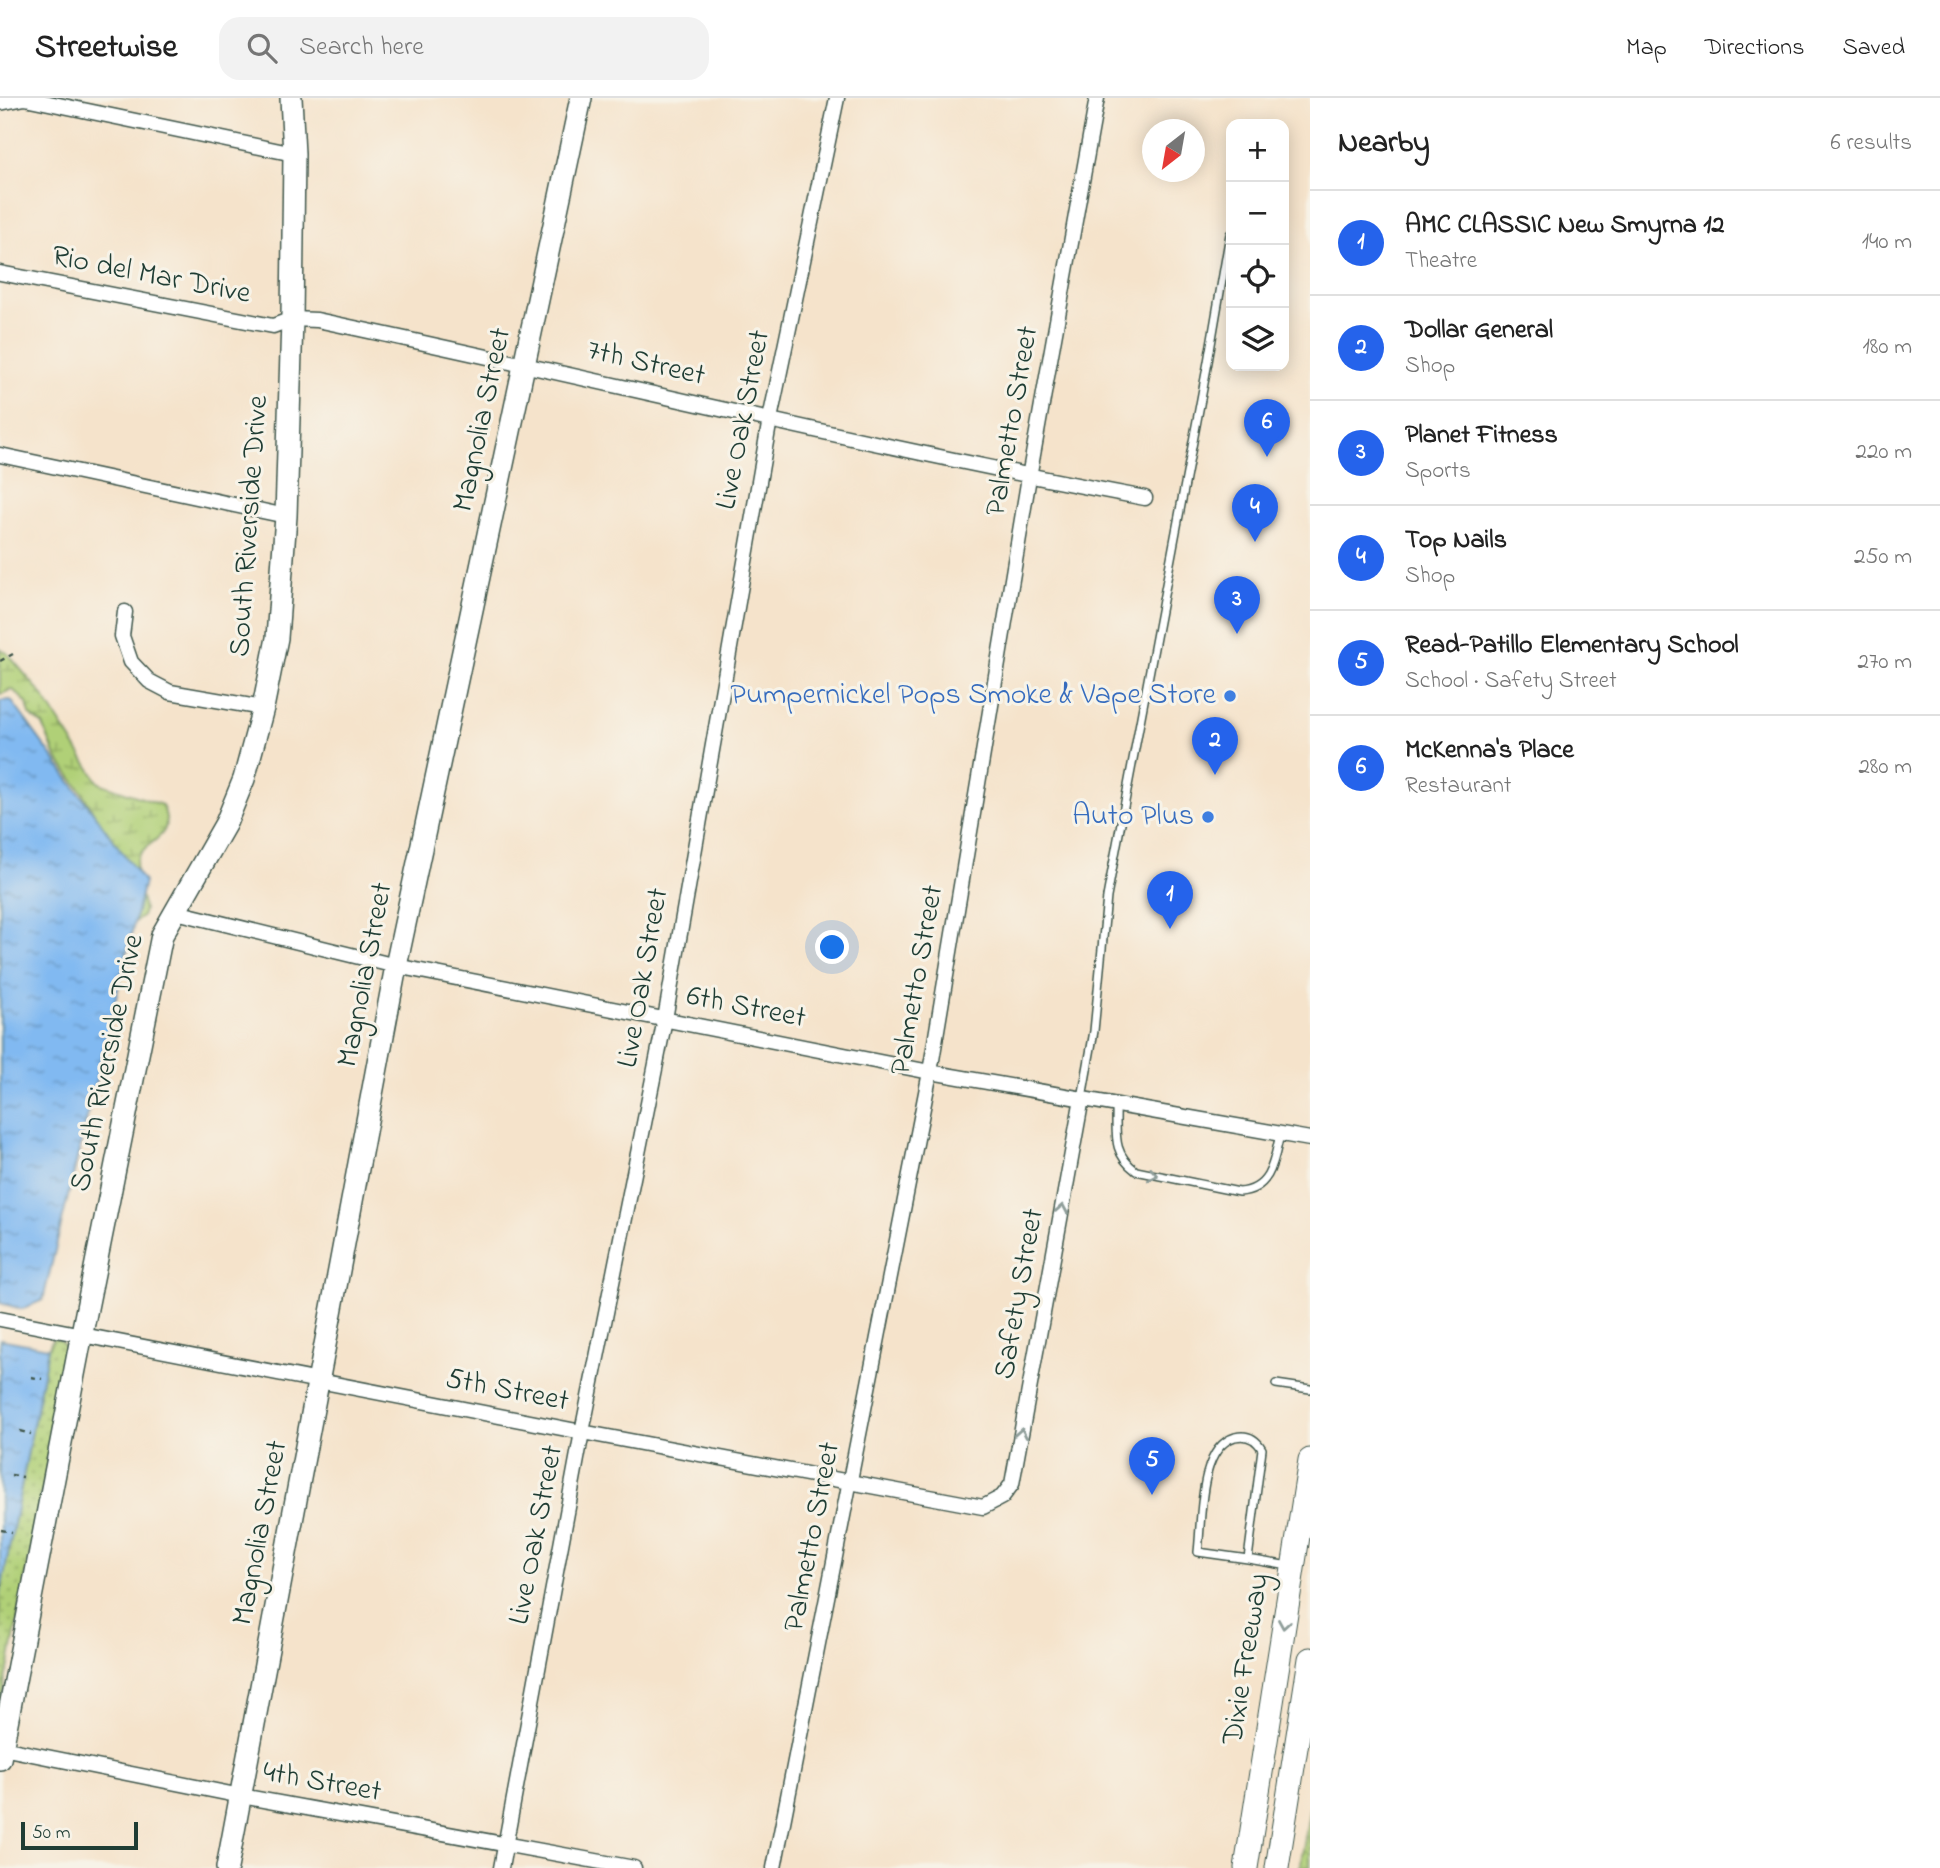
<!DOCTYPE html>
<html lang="en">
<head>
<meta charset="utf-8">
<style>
	:root { --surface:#fff; --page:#f2f2f2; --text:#222; --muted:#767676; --line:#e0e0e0; --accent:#2563eb }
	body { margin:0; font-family:"Indie Flower",sans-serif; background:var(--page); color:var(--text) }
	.controls { position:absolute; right:21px; top:21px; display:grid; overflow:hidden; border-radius:14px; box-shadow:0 4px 18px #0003 }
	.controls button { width:63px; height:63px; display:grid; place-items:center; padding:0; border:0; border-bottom:2px solid var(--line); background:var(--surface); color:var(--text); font:35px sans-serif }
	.compass { position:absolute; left:1142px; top:21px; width:63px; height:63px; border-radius:50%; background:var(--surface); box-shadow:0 4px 18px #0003; rotate:211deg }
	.scale { position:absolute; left:21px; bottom:18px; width:117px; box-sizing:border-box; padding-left:7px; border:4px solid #1f3d34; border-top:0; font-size:19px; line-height:24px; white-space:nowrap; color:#1f3d34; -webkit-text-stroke:5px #f7f3e8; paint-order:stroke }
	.you { position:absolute; left:833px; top:850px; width:24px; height:24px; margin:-18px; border:5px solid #fff; border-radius:50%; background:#1a73e8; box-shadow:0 0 0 10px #1a73e833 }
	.badge { display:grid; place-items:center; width:46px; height:46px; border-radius:50%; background:var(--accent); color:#fff; font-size:23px; font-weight:700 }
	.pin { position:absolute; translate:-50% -58px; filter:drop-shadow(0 2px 4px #0008) }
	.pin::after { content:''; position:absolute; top:37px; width:24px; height:21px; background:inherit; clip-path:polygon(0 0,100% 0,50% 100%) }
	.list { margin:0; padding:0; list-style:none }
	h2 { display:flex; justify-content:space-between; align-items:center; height:91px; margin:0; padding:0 28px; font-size:30px }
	h2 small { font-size:23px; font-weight:400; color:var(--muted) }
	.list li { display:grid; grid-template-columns:46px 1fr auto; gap:21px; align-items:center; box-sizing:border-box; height:105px; padding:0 28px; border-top:2px solid var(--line) }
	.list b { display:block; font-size:26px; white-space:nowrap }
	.list p { margin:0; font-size:23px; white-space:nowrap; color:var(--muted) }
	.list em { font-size:23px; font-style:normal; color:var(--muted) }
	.icon { flex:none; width:38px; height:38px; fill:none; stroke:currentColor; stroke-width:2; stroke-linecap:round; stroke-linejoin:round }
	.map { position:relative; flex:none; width:1310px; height:1770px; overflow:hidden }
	header { display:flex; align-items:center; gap:42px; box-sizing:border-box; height:98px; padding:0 35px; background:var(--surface); border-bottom:2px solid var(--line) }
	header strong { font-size:33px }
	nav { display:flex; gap:38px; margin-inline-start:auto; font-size:24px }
	.search { width:490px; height:63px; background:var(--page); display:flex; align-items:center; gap:18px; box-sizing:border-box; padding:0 24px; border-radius:21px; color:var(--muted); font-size:26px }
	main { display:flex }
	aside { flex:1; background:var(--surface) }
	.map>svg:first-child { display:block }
	.green { fill:url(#green-dots); stroke:#688656; stroke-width:2 }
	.wetland { fill:url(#wetland-marsh); stroke:#688656; stroke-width:2 }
	.water { fill:url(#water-ripples); stroke:#507b92; stroke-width:2 }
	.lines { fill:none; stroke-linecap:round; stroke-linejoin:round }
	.lane-casing { stroke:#3f564b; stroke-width:10 }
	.street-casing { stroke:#3f564b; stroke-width:17 }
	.secondary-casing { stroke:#3f564b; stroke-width:24 }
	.primary-casing { stroke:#3f564b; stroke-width:25 }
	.path { stroke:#3f564b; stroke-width:2.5; stroke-dasharray:5 5; stroke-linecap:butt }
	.lane { stroke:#fff; stroke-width:7 }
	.street { stroke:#fff; stroke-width:14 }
	.secondary { stroke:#fff; stroke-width:21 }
	.primary { stroke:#fff; stroke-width:23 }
	.oneway { stroke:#8f9e9a }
	.shop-dot { fill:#3f7fe0; stroke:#f7f3e8; stroke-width:2.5 }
	.labels { text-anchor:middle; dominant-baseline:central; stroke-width:6; stroke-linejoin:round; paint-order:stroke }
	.street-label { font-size:30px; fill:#1f3d34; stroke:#f7f3e8 }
	.shop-label { font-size:30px; fill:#366cbe; stroke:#f7f3e8; text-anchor:end }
</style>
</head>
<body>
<header>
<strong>Streetwise</strong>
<div class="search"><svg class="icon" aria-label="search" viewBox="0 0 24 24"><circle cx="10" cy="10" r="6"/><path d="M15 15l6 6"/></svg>Search here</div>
<nav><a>Map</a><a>Directions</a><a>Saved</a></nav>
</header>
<main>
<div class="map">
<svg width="1310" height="1770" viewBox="0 0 1310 1770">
	<defs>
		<pattern id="green-dots" width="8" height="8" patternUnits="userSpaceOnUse" patternTransform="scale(1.75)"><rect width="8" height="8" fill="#b0d077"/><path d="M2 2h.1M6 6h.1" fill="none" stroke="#8faa62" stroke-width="1.8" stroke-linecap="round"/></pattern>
		<pattern id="wetland-marsh" width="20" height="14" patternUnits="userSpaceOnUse" patternTransform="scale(1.75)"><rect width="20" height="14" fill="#b0d077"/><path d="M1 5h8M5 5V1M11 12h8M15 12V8" fill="none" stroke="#8faa62"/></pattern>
		<pattern id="water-ripples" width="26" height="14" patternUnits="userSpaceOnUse" patternTransform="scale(1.75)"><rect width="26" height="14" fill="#81b9f1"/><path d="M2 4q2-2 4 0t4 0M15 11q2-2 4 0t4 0" fill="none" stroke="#6998c4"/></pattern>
	</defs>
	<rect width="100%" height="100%" fill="#f7f3e8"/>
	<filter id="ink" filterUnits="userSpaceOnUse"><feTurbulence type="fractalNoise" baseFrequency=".0143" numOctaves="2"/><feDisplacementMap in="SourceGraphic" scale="14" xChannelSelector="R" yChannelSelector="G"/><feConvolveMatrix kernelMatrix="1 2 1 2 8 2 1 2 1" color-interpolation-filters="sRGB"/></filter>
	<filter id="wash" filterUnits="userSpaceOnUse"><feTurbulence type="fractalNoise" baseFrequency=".00686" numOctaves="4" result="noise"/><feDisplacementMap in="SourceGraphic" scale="28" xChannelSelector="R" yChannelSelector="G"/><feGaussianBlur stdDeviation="1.57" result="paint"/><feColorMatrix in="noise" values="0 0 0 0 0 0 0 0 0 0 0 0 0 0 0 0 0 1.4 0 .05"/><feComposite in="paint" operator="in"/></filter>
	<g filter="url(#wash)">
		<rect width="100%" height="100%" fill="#f5e3cb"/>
		<path class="green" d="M53,1240L60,1242L69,1254L0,1613V1498L48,1251Z
			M1310,1709V1770H1300Z"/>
		<path class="wetland" d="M0,551L7,555L41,595L99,685L162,707C178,742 144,741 137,762C133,772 142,800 144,812L142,819L129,828L110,744L82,694L56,659L43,627L30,617L27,605L12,591L0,597Z"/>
		<path class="water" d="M11,602L144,784L43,1202L22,1211L0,1205V603Z
			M0,1241L48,1250L0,1498Z"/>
	</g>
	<g filter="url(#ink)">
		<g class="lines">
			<defs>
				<path id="lane" d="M1082,1000L1094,933L1107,799L1208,264L1230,136
					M1116,1007C1117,1035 1111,1054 1136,1073L1239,1094C1271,1092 1274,1063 1280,1036
					M1276,1286L1310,1291
					M1248,1461L1198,1454C1202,1422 1198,1350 1235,1339C1247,1336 1256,1341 1262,1351L1248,1461L1289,1468"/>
				<path id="street" d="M0,5L25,0L294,56
					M0,175L273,228L292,221L317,222C593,280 867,348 1145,400
					M0,357L286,418
					M125,514L122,538L131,564L149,583L170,594L263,610
					M176,814L396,868L930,974L1310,1041
					M0,1221L582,1334L983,1409L1002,1399L1012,1386L1082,1000
					M2,1650L241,1698L634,1770
					M501,1770L582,1334L665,921L770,321L837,0
					M774,1770L930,974L1029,379L1097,0"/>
				<path id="secondary" d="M0,1661L82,1235L162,837L226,725L244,681L263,610L277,540L286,418L292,221L294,56L291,0
					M227,1770L396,868L581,0"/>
				<path id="primary" d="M1246,1770L1310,1362
					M1277,1770L1310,1561"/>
			</defs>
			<use href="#lane" class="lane-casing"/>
			<use href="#street" class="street-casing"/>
			<use href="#secondary" class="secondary-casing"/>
			<use href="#primary" class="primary-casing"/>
			<path class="path" d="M0,563L13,556
				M31,1279L42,1281
				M20,1333L31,1336
				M11,1377L23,1379
				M1,1432L12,1434
				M0,1487H2"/>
			<use href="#lane" class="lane"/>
			<use href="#street" class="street"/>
			<use href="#secondary" class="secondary"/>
			<use href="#primary" class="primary"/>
		</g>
		<defs><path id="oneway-chevron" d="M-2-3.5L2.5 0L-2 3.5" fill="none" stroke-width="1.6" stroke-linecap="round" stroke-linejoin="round" transform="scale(1.75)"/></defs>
		<g class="oneway">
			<use href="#oneway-chevron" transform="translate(1153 1077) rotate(11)"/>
			<use href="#oneway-chevron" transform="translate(1062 1111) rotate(-80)"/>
			<use href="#oneway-chevron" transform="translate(1021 1335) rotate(-80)"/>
			<use href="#oneway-chevron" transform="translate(1284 1526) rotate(99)"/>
		</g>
	</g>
	<g class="shop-dot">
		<circle cx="1230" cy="598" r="7"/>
		<circle cx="1208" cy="719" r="7"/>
	</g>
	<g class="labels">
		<g class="street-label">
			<text transform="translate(151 178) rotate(11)">Rio del Mar Drive</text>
			<text transform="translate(646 266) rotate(13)">7th Street</text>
			<text transform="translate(483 322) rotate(-78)">Magnolia Street</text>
			<text transform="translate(744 322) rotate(-79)">Live Oak Street</text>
			<text transform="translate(1013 323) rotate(-80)">Palmetto Street</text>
			<text transform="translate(250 428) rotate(-86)">South Riverside Drive</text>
			<text transform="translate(366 877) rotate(-79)">Magnolia Street</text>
			<text transform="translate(644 880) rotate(-80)">Live Oak Street</text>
			<text transform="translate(918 882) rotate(-80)">Palmetto Street</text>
			<text transform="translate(746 910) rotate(11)">6th Street</text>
			<text transform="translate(108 965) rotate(-78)">South Riverside Drive</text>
			<text transform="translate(1020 1196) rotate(-80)">Safety Street</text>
			<text transform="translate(507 1293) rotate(11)">5th Street</text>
			<text transform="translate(261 1435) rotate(-79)">Magnolia Street</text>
			<text transform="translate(537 1437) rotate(-79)">Live Oak Street</text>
			<text transform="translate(813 1439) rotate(-79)">Palmetto Street</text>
			<text transform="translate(1247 1561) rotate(-81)">Dixie Freeway</text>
			<text transform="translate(322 1685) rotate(10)">4th Street</text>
		</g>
		<g class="shop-label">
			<text x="1216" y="598">Pumpernickel Pops Smoke &amp; Vape Store</text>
			<text x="1194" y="719">Auto Plus</text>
		</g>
	</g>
</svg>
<div class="controls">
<button>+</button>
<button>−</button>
<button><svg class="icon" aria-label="locate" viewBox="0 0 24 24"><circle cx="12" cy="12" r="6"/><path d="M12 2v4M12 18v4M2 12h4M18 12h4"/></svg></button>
<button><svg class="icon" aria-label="layers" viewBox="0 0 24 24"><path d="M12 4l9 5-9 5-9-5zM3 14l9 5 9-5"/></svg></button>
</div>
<svg class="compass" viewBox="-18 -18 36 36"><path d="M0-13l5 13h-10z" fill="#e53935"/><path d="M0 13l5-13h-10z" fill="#767676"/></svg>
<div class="scale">50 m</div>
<div class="you"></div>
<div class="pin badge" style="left:1170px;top:831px">1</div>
<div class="pin badge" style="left:1215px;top:677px">2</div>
<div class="pin badge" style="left:1237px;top:536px">3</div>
<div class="pin badge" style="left:1255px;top:444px">4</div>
<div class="pin badge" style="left:1152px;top:1397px">5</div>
<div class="pin badge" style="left:1267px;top:359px">6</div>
</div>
<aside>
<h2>Nearby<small>6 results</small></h2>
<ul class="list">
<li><span class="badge">1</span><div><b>AMC CLASSIC New Smyrna 12</b><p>Theatre</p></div><em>140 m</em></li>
<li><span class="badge">2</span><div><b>Dollar General</b><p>Shop</p></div><em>180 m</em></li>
<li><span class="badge">3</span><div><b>Planet Fitness</b><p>Sports</p></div><em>220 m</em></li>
<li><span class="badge">4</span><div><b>Top Nails</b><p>Shop</p></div><em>250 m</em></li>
<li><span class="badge">5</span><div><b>Read-Patillo Elementary School</b><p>School · Safety Street</p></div><em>270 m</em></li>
<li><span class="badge">6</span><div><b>McKenna's Place</b><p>Restaurant</p></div><em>280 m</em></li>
</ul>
</aside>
</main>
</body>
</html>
